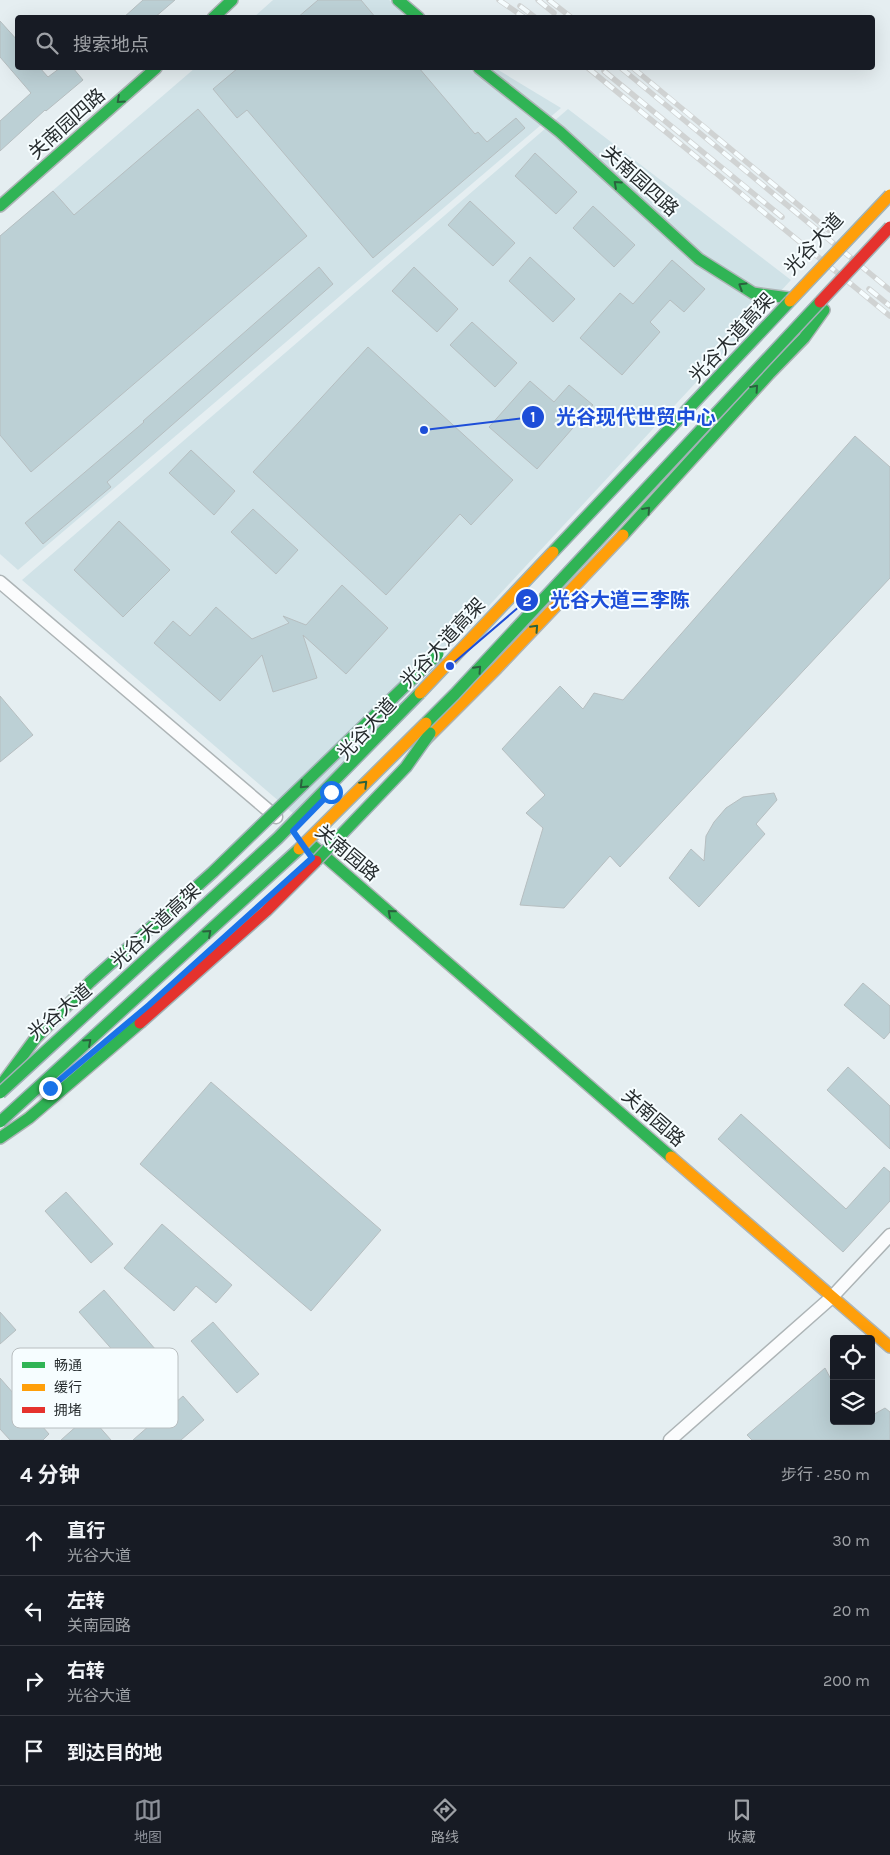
<!DOCTYPE html>
<html lang="zh">
<head>
<meta charset="utf-8">
<style>
	:root { --surface:#171b24; --page:#20242c; --text:#f1f3f6; --muted:#9ea1a6; --line:#363941; --accent:#8c9099 }
	body { margin:0; font-family:Karla,"Noto Sans SC",sans-serif; background:var(--page); color:var(--text) }
	.controls { position:absolute; right:15px; bottom:15px; display:grid; overflow:hidden; border-radius:5px; box-shadow:0 5px 20px #0002 }
	.controls button { width:45px; height:45px; display:grid; place-items:center; padding:0; border:0; border-bottom:1px solid var(--line); background:var(--surface); color:var(--text); font:25px sans-serif }
	.stop { position:absolute; width:15px; height:15px; margin:-11px; border:4px solid #1a73e8; border-radius:50%; background:#fff }
	.stop.end { background:#1a73e8; border-color:#fff; box-shadow:0 1px 5px #0008 }
	.list { margin:0; padding:0; list-style:none }
	h2 { display:flex; justify-content:space-between; align-items:center; height:65px; margin:0; padding:0 20px; font-size:21px }
	h2 small { font-size:16px; font-weight:400; color:var(--muted) }
	.list li { display:grid; grid-template-columns:32px 1fr auto; gap:15px; align-items:center; box-sizing:border-box; height:70px; padding:0 20px; border-top:1px solid var(--line) }
	.list b { display:block; font-size:19px; white-space:nowrap }
	.list p { margin:0; font-size:16px; white-space:nowrap; color:var(--muted) }
	.list em { font-size:16px; font-style:normal; color:var(--muted) }
	.icon { flex:none; width:28px; height:28px; fill:none; stroke:currentColor; stroke-width:2; stroke-linecap:round; stroke-linejoin:round }
	.map { position:relative; flex:none; width:890px; height:1440px; overflow:hidden }
	.search { position:absolute; background:var(--surface); box-shadow:0 5px 20px #0002; left:15px; right:15px; top:15px; height:55px; display:flex; align-items:center; gap:12px; box-sizing:border-box; padding:0 18px; border-radius:5px; color:var(--muted); font-size:19px }
	.sheet { height:345px; background:var(--surface) }
	nav { display:flex; justify-content:space-around; align-items:center; box-sizing:border-box; height:70px; border-top:1px solid var(--line); background:var(--surface); font-size:14px; color:var(--muted) }
	nav a { display:grid; justify-items:center; gap:2px }
	nav .on { color:var(--accent) }
	.map>svg:first-child { display:block }
	.built { fill:#d0e2e7 }
	.building { fill:#bcd0d5; stroke:#b6bec0 }
	.lines { fill:none; stroke-linecap:round; stroke-linejoin:round }
	.street-casing { stroke:#adb4b6; stroke-width:15 }
	.fast-casing { stroke:#adb4b6; stroke-width:14 }
	.slow-casing { stroke:#adb4b6; stroke-width:14 }
	.street { stroke:#fbfcfd; stroke-width:12 }
	.fast { stroke:#30b455; stroke-width:11 }
	.slow { stroke:#ff9f0a; stroke-width:11 }
	.rail-casing { stroke:#d0d3d3; stroke-width:5.5 }
	.rail { stroke:#f6fdff; stroke-width:4; stroke-dasharray:11; stroke-linecap:butt }
	.fast-bridge-casing { stroke:#a1b2b6; stroke-width:14; stroke-linecap:butt }
	.slow-bridge-casing { stroke:#a1b2b6; stroke-width:14; stroke-linecap:butt }
	.jam-bridge-casing { stroke:#a1b2b6; stroke-width:14; stroke-linecap:butt }
	.fast-bridge { stroke:#30b455; stroke-width:11 }
	.slow-bridge { stroke:#ff9f0a; stroke-width:11 }
	.jam-bridge { stroke:#e5322d; stroke-width:11 }
	.oneway { stroke:#2a623e }
	.route { stroke:#1a73e8; stroke-width:6 }
	.labels { text-anchor:middle; dominant-baseline:central; stroke-width:4; stroke-linejoin:round; paint-order:stroke }
	.street-label { font-size:19px; fill:#262c2e; stroke:#f6fdff }
	.key { fill:#f6fdff; stroke:#b8bec0; stroke-width:1 }
	.key-label { font-size:14px; fill:#262c2e }
	.leader { fill:none; stroke:#1d4ed8; stroke-width:2 }
	.callout-dot { fill:#1d4ed8; stroke:#f6fdff; stroke-width:2 }
	.mark-label { font-size:15px; text-anchor:middle; font-weight:bold; fill:#fff }
	.callout-label { font-size:20px; text-anchor:middle; font-weight:bold; fill:#1d4ed8; stroke:#f6fdff; stroke-width:4; stroke-linejoin:round; paint-order:stroke }
</style>
</head>
<body>
<div class="map">
<svg width="890" height="1440" viewBox="0 0 890 1440">
	<rect width="100%" height="100%" fill="#e5eef1"/>
	<path class="built" d="M273,0H389L415,17L253,18Z
		M195,68H495L561,108L18,570L0,554V236Z
		M568,109L791,280L295,815L22,580Z"/>
	<path class="building" d="M143,0H175L154,18H123Z
		M318,0H361L376,18H297Z
		M0,21L18,41V68H40L48,77L60,68H73L83,80L46,111L45,110L0,151V121L31,93L0,57Z
		M238,68H419L475,134L478,132L487,142L516,118L525,128L373,258L247,110L237,118L213,89Z
		M198,109L307,236L31,472L0,435V236L53,191L74,215Z
		M535,153L577,192L556,214L515,176Z
		M470,201L515,243L493,266L448,225Z
		M593,206L635,245L614,267L573,228Z
		M530,257L575,299L553,322L509,281Z
		M672,260L705,289L684,312L670,300L650,322L660,332L622,375L580,338L620,293L633,304Z
		M319,267L333,284L107,482L111,487L43,544L25,523L144,422L143,421Z
		M414,267L458,309L437,332L392,291Z
		M472,322L517,363L495,387L450,345Z
		M368,347L513,480L471,525L460,514L386,595L253,472Z
		M530,381L554,402L569,385L593,405L537,469L489,427Z
		M855,436L890,467V578L620,867L610,856L564,908L520,905L543,828L526,813L545,795L502,749L560,686L583,709L594,693L623,700Z
		M191,450L235,491L214,515L169,473Z
		M253,509L298,550L276,574L231,532Z
		M119,521L170,570L123,617L74,570Z
		M342,585L388,628L346,674L303,635L317,678L273,692L262,655L220,701L154,643L173,621L190,636L216,607L252,639L289,623L283,616L306,625Z
		M0,696L33,735L0,762Z
		M774,793L777,800L756,824L765,834L699,907L669,878L691,849L704,861L706,836L714,822L726,808L743,797Z
		M863,983L890,1006V1032L884,1039L844,1005Z
		M848,1067L890,1106V1149L827,1090Z
		M211,1082L381,1230L311,1311L140,1164Z
		M741,1114L846,1209L884,1167L890,1172V1201L843,1252L718,1139Z
		M66,1192L113,1244L91,1263L45,1211Z
		M162,1224L232,1285L216,1303L196,1286L174,1311L124,1268Z
		M104,1290L156,1350L131,1371L79,1312Z
		M0,1312L16,1330L0,1344Z
		M213,1322L259,1374L237,1393L191,1341Z
		M825,1368L834,1385V1421H871V1416L885,1408L890,1412V1440H752L747,1435Z
		M0,1378L49,1434L43,1440H10L0,1429Z
		M183,1396L204,1420L181,1440H133Z
		M89,1415L111,1440H61Z"/>
	<g class="lines">
		<defs>
			<path id="street" d="M0,582L276,817
				M670,1440L832,1297L890,1235"/>
			<path id="fast" d="M398,0L419,18
				M213,18L232,0
				M479,68L560,132L699,259L753,293L789,298
				M0,206L156,68
				M623,535L769,374L804,338L824,310
				M313,846L671,1157
				M4,1081L35,1039L90,982
				M0,1138L29,1118L140,1023"/>
			<path id="slow" d="M421,744L497,668L623,535
				M671,1157L890,1347"/>
		</defs>
		<use href="#street" class="street-casing"/>
		<use href="#fast" class="fast-casing"/>
		<use href="#slow" class="slow-casing"/>
		<use href="#street" class="street"/>
		<use href="#fast" class="fast"/>
		<use href="#slow" class="slow"/>
		<defs>
			<path id="rail" d="M499,0L525,18
				M538,0L554,13
				M549,0L572,18
				M520,6L536,18
				M588,68L890,316
				M621,68L890,290
				M633,68L831,232
				M604,71L782,217
				M869,289L890,306"/>
		</defs>
		<use href="#rail" class="rail-casing"/>
		<use href="#rail" class="rail"/>
		<defs>
			<path id="fast-bridge" d="M553,552L790,301
				M426,723L455,694L820,302
				M316,861L406,767L430,733
				M90,982L213,872L438,654
				M0,1093L278,838L420,693
				M0,1122L299,849"/>
			<path id="slow-bridge" d="M790,301L890,195
				M420,693L553,552
				M299,849L426,723"/>
			<path id="jam-bridge" d="M820,302L890,227
				M140,1023L266,911L316,861"/>
		</defs>
		<use href="#fast-bridge" class="fast-bridge-casing"/>
		<use href="#slow-bridge" class="slow-bridge-casing"/>
		<use href="#jam-bridge" class="jam-bridge-casing"/>
		<use href="#fast-bridge" class="fast-bridge"/>
		<use href="#slow-bridge" class="slow-bridge"/>
		<use href="#jam-bridge" class="jam-bridge"/>
	</g>
	<defs><path id="oneway-chevron" d="M-2-3.5L2.5 0L-2 3.5" fill="none" stroke-width="1.6" stroke-linecap="round" stroke-linejoin="round" transform="scale(1.25)"/></defs>
	<g class="oneway">
		<use href="#oneway-chevron" transform="translate(120 100) rotate(138)"/>
		<use href="#oneway-chevron" transform="translate(617 184) rotate(-138)"/>
		<use href="#oneway-chevron" transform="translate(742 286) rotate(-148)"/>
		<use href="#oneway-chevron" transform="translate(755 388) rotate(-48)"/>
		<use href="#oneway-chevron" transform="translate(647 510) rotate(-48)"/>
		<use href="#oneway-chevron" transform="translate(535 628) rotate(-47)"/>
		<use href="#oneway-chevron" transform="translate(478 669) rotate(-47)"/>
		<use href="#oneway-chevron" transform="translate(364 784) rotate(-45)"/>
		<use href="#oneway-chevron" transform="translate(303 785) rotate(136)"/>
		<use href="#oneway-chevron" transform="translate(391 913) rotate(-139)"/>
		<use href="#oneway-chevron" transform="translate(208 933) rotate(-42)"/>
		<use href="#oneway-chevron" transform="translate(88 1042) rotate(-42)"/>
	</g>
	<g class="lines">
		<path class="route" d="M50,1088L149,1005L312,858L293,831L331,792"/>
	</g>
	<g class="labels">
		<g class="street-label">
			<text transform="translate(67 124) rotate(-42)">关南园四路</text>
			<text transform="translate(640 181) rotate(42)">关南园四路</text>
			<text transform="translate(814 244) rotate(-47)">光谷大道</text>
			<text transform="translate(732 338) rotate(-47)">光谷大道高架</text>
			<text transform="translate(443 643) rotate(-47)">光谷大道高架</text>
			<text transform="translate(367 729) rotate(-47)">光谷大道</text>
			<text transform="translate(347 853) rotate(40)">关南园路</text>
			<text transform="translate(156 926) rotate(-43)">光谷大道高架</text>
			<text transform="translate(60 1012) rotate(-40)">光谷大道</text>
			<text transform="translate(653 1118) rotate(41)">关南园路</text>
		</g>
	</g>
	<rect x="12" y="1348" width="166" height="80" rx="8" class="key"/>
	<rect x="22" y="1362" width="23" height="6" fill="#30b455"/>
	<rect x="22" y="1384" width="23" height="7" fill="#ff9f0a"/>
	<rect x="22" y="1407" width="23" height="6" fill="#e5322d"/>
	<g class="key-label">
		<text x="54" y="1370">畅通</text>
		<text x="54" y="1392">缓行</text>
		<text x="54" y="1415">拥堵</text>
	</g>
	<path class="leader" d="M424 430L533 417M450 666L527 600"/>
	<g class="callout-dot">
		<circle cx="424" cy="430" r="5"/>
		<circle cx="450" cy="666" r="5"/>
		<circle cx="533" cy="417" r="12"/>
		<circle cx="527" cy="600" r="12"/>
	</g>
	<g class="mark-label">
		<text x="533" y="422">1</text>
		<text x="527" y="606">2</text>
	</g>
	<g class="callout-label">
		<text x="636" y="424">光谷现代世贸中心</text>
		<text x="620" y="607">光谷大道三李陈</text>
	</g>
</svg>
<div class="controls">
<button><svg class="icon" aria-label="locate" viewBox="0 0 24 24"><circle cx="12" cy="12" r="6"/><path d="M12 2v4M12 18v4M2 12h4M18 12h4"/></svg></button>
<button><svg class="icon" aria-label="layers" viewBox="0 0 24 24"><path d="M12 4l9 5-9 5-9-5zM3 14l9 5 9-5"/></svg></button>
</div>
<div class="stop" style="left:331px;top:792px"></div>
<div class="stop end" style="left:50px;top:1088px"></div>
<div class="search"><svg class="icon" aria-label="search" viewBox="0 0 24 24"><circle cx="10" cy="10" r="6"/><path d="M15 15l6 6"/></svg>搜索地点</div>
</div>
<section class="sheet">
<h2>4 分钟<small>步行 · 250 m</small></h2>
<ul class="list">
<li><svg class="icon" aria-label="ahead" viewBox="0 0 24 24"><path d="M12 20V5M6 11l6-6 6 6"/></svg><div><b>直行</b><p>光谷大道</p></div><em>30 m</em></li>
<li><svg class="icon" aria-label="left" viewBox="0 0 24 24"><path d="M17 20v-9H6M10 6l-5 5 5 5"/></svg><div><b>左转</b><p>关南园路</p></div><em>20 m</em></li>
<li><svg class="icon" aria-label="right" viewBox="0 0 24 24"><path d="M7 20v-9h11M14 6l5 5-5 5"/></svg><div><b>右转</b><p>光谷大道</p></div><em>200 m</em></li>
<li><svg class="icon" aria-label="arrive" viewBox="0 0 24 24"><path d="M6 21V4h12l-3 4 3 4H6"/></svg><div><b>到达目的地</b></div></li>
</ul>
</section>
<nav>
<a class="on"><svg class="icon" aria-label="map" viewBox="0 0 24 24"><path d="M3 6l6-2 6 2 6-2v14l-6 2-6-2-6 2zM9 4v14M15 6v14"/></svg>地图</a>
<a><svg class="icon" aria-label="directions" viewBox="0 0 24 24"><path d="M12 3l9 9-9 9-9-9zM9 14v-3h6M13 9l2 2-2 2"/></svg>路线</a>
<a><svg class="icon" aria-label="saved" viewBox="0 0 24 24"><path d="M7 4h10v16l-5-4-5 4z"/></svg>收藏</a>
</nav>
</body>
</html>
